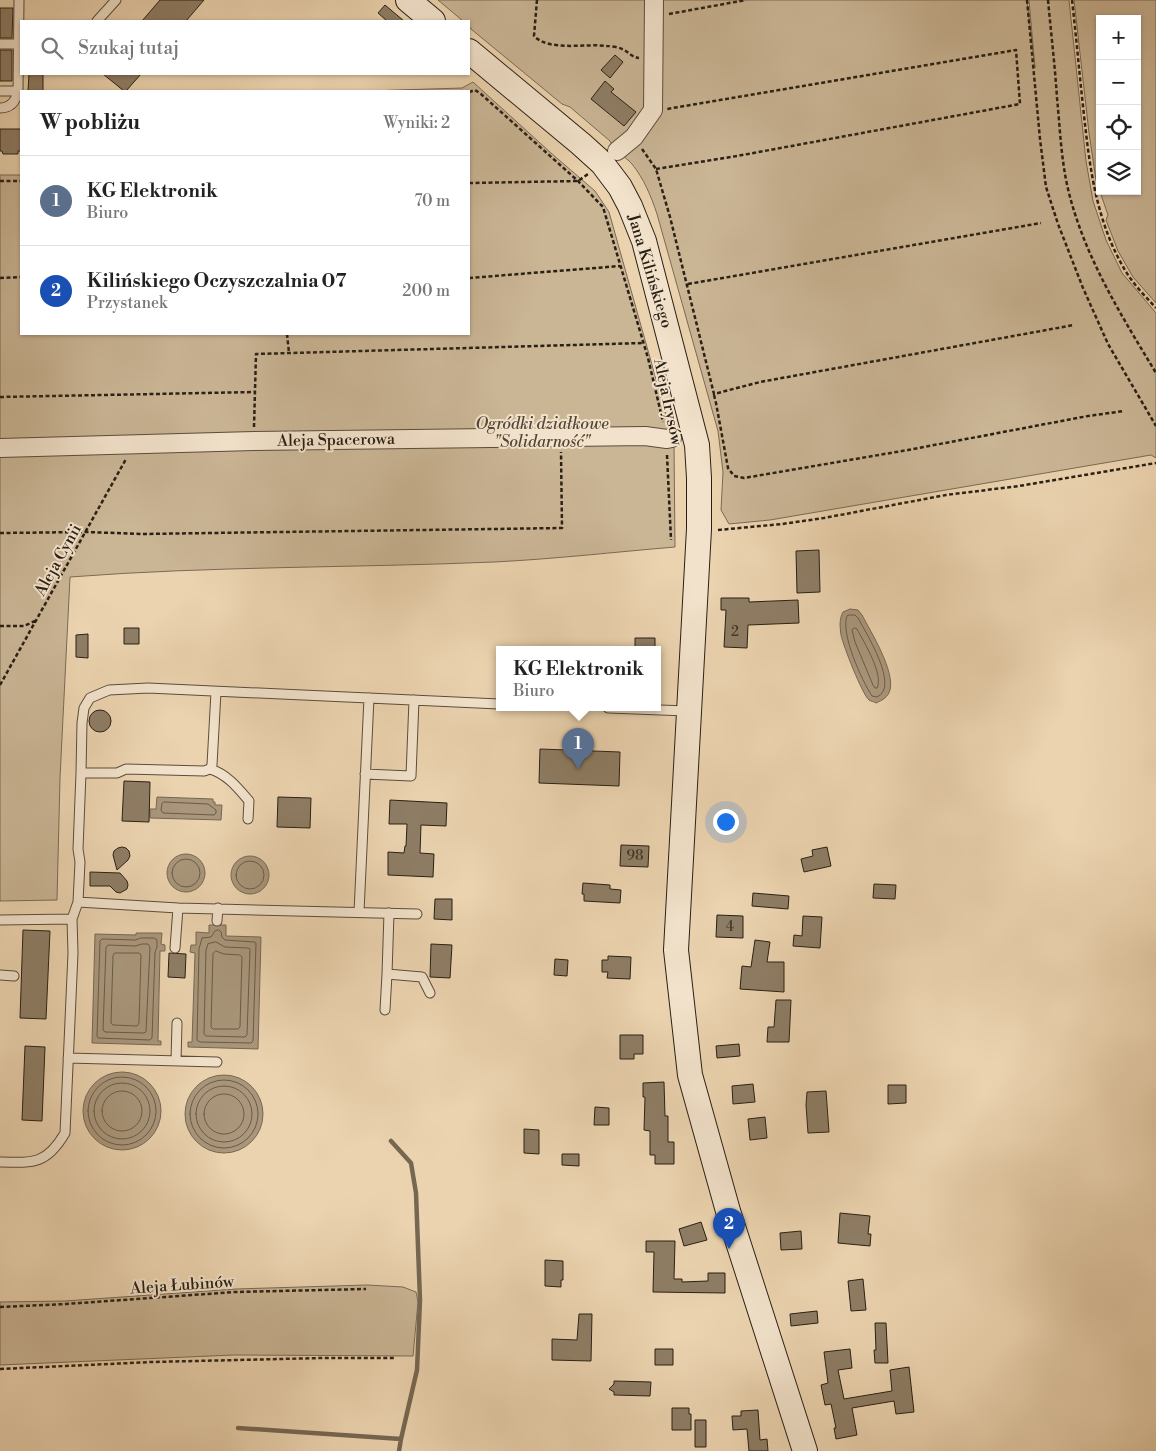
<!DOCTYPE html>
<html lang="pl">
<head>
<meta charset="utf-8">
<style>
	:root { --surface:#fff; --page:#f6f6f6; --text:#222; --muted:#767676; --line:#e0e0e0; --accent:#8f2418 }
	body { margin:0; font-family:"Libre Bodoni",serif; background:var(--page); color:var(--text) }
	.controls { position:absolute; right:15px; top:15px; display:grid; overflow:hidden; border-radius:0px; box-shadow:0 1px 4px #0004 }
	.controls button { width:45px; height:45px; display:grid; place-items:center; padding:0; border:0; border-bottom:1px solid var(--line); background:var(--surface); color:var(--text); font:25px sans-serif }
	.you { position:absolute; left:725px; top:821px; width:18px; height:18px; margin:-12px; border:4px solid #fff; border-radius:50%; background:#1a73e8; box-shadow:0 0 0 8px #1a73e833 }
	.badge { display:grid; place-items:center; width:32px; height:32px; border-radius:50%; background:var(--accent); color:#fff; font-size:16px; font-weight:700 }
	.pin { position:absolute; translate:-50% -41px; filter:drop-shadow(0 1px 2px #0008) }
	.pin::after { content:''; position:absolute; top:26px; width:18px; height:15px; background:inherit; clip-path:polygon(0 0,100% 0,50% 100%) }
	.popup { position:absolute; left:496px; top:646px; width:165px; height:65px; box-sizing:border-box; display:grid; place-content:center; border-radius:0px; background:var(--surface); filter:drop-shadow(0 1px 4px #0005); font-size:16px; white-space:nowrap; color:var(--muted) }
	.popup b { font-size:19px; color:var(--text) }
	.popup::after { content:''; position:absolute; left:50%; top:100%; margin-left:-10px; border:10px solid transparent; border-top-color:var(--surface) }
	.list { margin:0; padding:0; list-style:none }
	h2 { display:flex; justify-content:space-between; align-items:center; height:65px; margin:0; padding:0 20px; font-size:21px }
	h2 small { font-size:16px; font-weight:400; color:var(--muted) }
	.list li { display:grid; grid-template-columns:32px 1fr auto; gap:15px; align-items:center; box-sizing:border-box; height:90px; padding:0 20px; border-top:1px solid var(--line) }
	.list b { display:block; font-size:19px; white-space:nowrap }
	.list p { margin:0; font-size:16px; white-space:nowrap; color:var(--muted) }
	.list em { font-size:16px; font-style:normal; color:var(--muted) }
	.icon { flex:none; width:28px; height:28px; fill:none; stroke:currentColor; stroke-width:2; stroke-linecap:round; stroke-linejoin:round }
	.map { position:relative; flex:none; width:1156px; height:1451px; overflow:hidden }
	.search { position:absolute; background:var(--surface); box-shadow:0 1px 4px #0004; left:20px; top:20px; width:450px; height:55px; display:flex; align-items:center; gap:12px; box-sizing:border-box; padding:0 18px; border-radius:0px; color:var(--muted); font-size:19px }
	.panel { position:absolute; background:var(--surface); box-shadow:0 1px 4px #0004; left:20px; top:90px; width:450px; height:245px; border-radius:0px }
	.map>svg:first-child { display:block }
	.green { fill:#cab595; stroke:#7a6a55; fill-rule:evenodd }
	.water { fill:#a9967b; stroke:#766752 }
	.lines { fill:none; stroke-linecap:round; stroke-linejoin:round }
	.shore { stroke:#695b48; stroke-width:1 }
	.stream { stroke:#766752; stroke-width:4.5 }
	.building { fill:#8e7d65; stroke:#292015 }
	.lane-casing { stroke:#5a4d3c; stroke-width:11 }
	.street-casing { stroke:#5a4d3c; stroke-width:20 }
	.secondary-casing { stroke:#292015; stroke-width:26 }
	.path { stroke:#292015; stroke-width:2.5; stroke-dasharray:4 2.5; stroke-linecap:butt }
	.lane { stroke:#f2e2cb; stroke-width:9 }
	.street { stroke:#f2e2cb; stroke-width:18 }
	.secondary { stroke:#f2e2cb; stroke-width:24 }
	.labels { text-anchor:middle; dominant-baseline:central; stroke-width:4; stroke-linejoin:round; paint-order:stroke }
	.number-label { font-size:14px; fill:#423729 }
	.street-label { font-size:16px; fill:#292015; stroke:#f2e2cb }
	.park-label { font-size:16px; font-style:italic; fill:#514535; stroke:#f2e2cb }
</style>
</head>
<body>
<div class="map">
<svg width="1156" height="1451" viewBox="0 0 1156 1451">
	<rect width="100%" height="100%" fill="#ebd3af"/>
	<filter id="stains"><feTurbulence type="fractalNoise" baseFrequency=".004" numOctaves="4"/><feColorMatrix values="0 0 0 0 .2 0 0 0 0 .09 0 0 0 0 .02 0 0 0 .5 -.17"/></filter>
	<radialGradient id="worn" r=".72"><stop offset=".6" stop-color="#630" stop-opacity="0"/><stop offset="1" stop-color="#630" stop-opacity=".3"/></radialGradient>
	<path class="green" d="M438,0H1027L1035,68L1029,0H1069L1086,161L1093,201L1106,240L1122,273L1156,313V458L1151,455L770,520L729,524L721,510L723,472L718,431L657,214C651,196 644,179 632,164C625,156 614,151 610,141L570,107L562,104L471,29L469,26V21H463Z
		M1074,0H1156V303L1133,277L1118,251L1106,220L1108,215L1096,180L1089,133ZM1100,19H1137V191H1100Z
		M473,82L551,153L595,191L609,212L674,443L675,547C615,552 555,559 494,562C353,568 211,566 70,577L60,778L57,900L0,901V175H21V334H469V91H368L462,88Z
		M367,1285L403,1287L416,1292L418,1302L413,1356L234,1355L0,1365V1302L65,1301L236,1289Z"/>
	<path class="water" d="M850,609L858,610L862,615C871,632 895,671 890,690C888,697 883,700 876,703C875,702 870,701 869,700C862,694 843,645 841,635C840,627 839,619 843,612Z
		M157,797L213,799V802H215V805H222L221,820L150,818V809H156Z
		M167 873a19 19 0 1 1 38 0a19 19 0 1 1-38 0Z
		M231 875a19 19 0 1 1 38 0a19 19 0 1 1-38 0Z
		M209,925H226V936L261,937L258,1049L188,1047V1042H192L195,953L190,952L191,945H196V932L209,933Z
		M136,933H162L161,944L165,945V951H160L158,1041H161V1045L92,1043L95,934L136,935Z
		M83 1111a39 39 0 1 1 78 0a39 39 0 1 1-78 0Z
		M185 1114a39 39 0 1 1 78 0a39 39 0 1 1-78 0Z"/>
	<g class="lines">
		<path class="shore" d="M850,615H855L858,618C866,633 900,687 877,697L872,696C862,681 840,633 847,616Z
			M855,628L857,629C864,642 884,675 877,688H875L873,685L855,642L852,630Z
			M164,802L208,804L216,810V813L214,815L163,813L161,810L162,804Z
			M172 873a14 14 0 1 1 28 0a14 14 0 1 1-28 0Z
			M236 875a14 14 0 1 1 28 0a14 14 0 1 1-28 0Z
			M219,930L221,932L222,937L225,940L254,942L256,943L253,1041L251,1043L200,1042L197,1040L199,949L202,938L211,937L215,931Z
			M141,938H154L157,940V947L155,952L152,1038L150,1040L98,1038L97,1036L100,941L102,939L135,940Z
			M216,942L225,947L248,948L250,949L247,1035L245,1037L206,1036L204,1034L206,950L208,944Z
			M142,944H148L150,947L146,1032L144,1033L105,1032L103,1030L106,947L108,945L135,946Z
			M216,951L224,954L240,955L242,957L240,1027L238,1029H213L211,1027L213,954Z
			M115,953H139L141,955L139,1023L137,1026L113,1025L111,1023L113,956Z
			M88 1111a34 34 0 1 1 68 0a34 34 0 1 1-68 0Z
			M190 1114a34 34 0 1 1 68 0a34 34 0 1 1-68 0Z
			M94 1111a28 28 0 1 1 56 0a28 28 0 1 1-56 0Z
			M196 1114a28 28 0 1 1 56 0a28 28 0 1 1-56 0Z
			M102 1111a20 20 0 1 1 40 0a20 20 0 1 1-40 0Z
			M204 1114a20 20 0 1 1 40 0a20 20 0 1 1-40 0Z"/>
		<path class="stream" d="M391,1141L411,1163L416,1193L420,1300L417,1370L401,1439L399,1451
			M238,1428L401,1439"/>
	</g>
	<path class="building" d="M160,0H204L186,21H142Z
		M385,5L404,21H387L378,13Z
		M0,8H13L12,38H0Z
		M0,50H12V81H0Z
		M615,55L623,62L610,78L601,70Z
		M29,74H43V91H28Z
		M103,74H141L126,91H124Z
		M605,81L614,89L611,92L636,112L624,126L591,99Z
		M0,129H21V151H18V154H3L2,151H0Z
		M819,550L820,592L797,593L796,551Z
		M721,598H749V602L798,600L799,623L748,625L747,648L724,647L726,610H721Z
		M124,628H139V644H124Z
		M88,634V658L76,657V635Z
		M635,638H655V650H635Z
		M89 721a11 11 0 1 1 22 0a11 11 0 1 1-22 0Z
		M540,749L620,752L619,786L539,783Z
		M124,781L150,782L149,822L122,821Z
		M278,797L311,798L310,828L277,827Z
		M390,800L447,803L446,826L421,825L420,853L434,854L433,877L388,875V852L404,853L405,846H406L407,824H389Z
		M621,845L649,846L648,867L620,866Z
		M122,847L126,848L129,851L130,856L128,860L117,870L113,855L114,851L118,848Z
		M827,847L831,866L804,872L801,859L813,856L812,850Z
		M90,872L120,873L127,881L128,885L127,889L120,893L116,892L110,886H90Z
		M583,883L610,885V889L621,890L620,903L584,901V894H582Z
		M874,884L896,885L895,899L873,898Z
		M753,893L789,896L788,909L752,906Z
		M435,899H452V920L434,919Z
		M717,915L743,916V938L716,937Z
		M803,916L822,917L820,948L793,946L794,935L802,936Z
		M23,930L50,931L46,1019L20,1018Z
		M755,940L770,942L767,962H784V992L740,989L742,966L751,967Z
		M431,944L452,945L450,978L430,977Z
		M169,953L186,954L185,978L168,977Z
		M608,956L631,957L630,979L607,978L608,972H602V960H608Z
		M555,959L568,960L567,976L554,975Z
		M776,1000H791L789,1042H767L768,1027H774Z
		M620,1035H643V1054H634V1059H620Z
		M739,1044L740,1056L717,1058L716,1046Z
		M25,1046L45,1047L42,1121L22,1120Z
		M664,1082L665,1116H668V1142H674V1164H655V1155H650V1131L644,1130L645,1097H643V1083Z
		M753,1084L755,1102L733,1104L732,1086Z
		M888,1085H906V1103L888,1104Z
		M826,1091L829,1132L808,1133L806,1105L807,1092Z
		M595,1107L609,1108V1125H594Z
		M765,1117L767,1138L750,1140L748,1119Z
		M524,1129L539,1130V1154L524,1153Z
		M562,1154H579V1166L562,1165Z
		M840,1213L870,1216L868,1234H871L870,1246L838,1243Z
		M701,1222L707,1240L684,1246L679,1229Z
		M801,1231L802,1249L781,1250L780,1233Z
		M646,1241H675L674,1279H682V1282L708,1281V1273H725V1293L653,1292L654,1252H646Z
		M545,1260L563,1261V1280H561V1287L545,1286Z
		M863,1279L866,1310L851,1311L848,1281Z
		M817,1311L818,1323L791,1326L790,1314Z
		M579,1314H592L591,1361L552,1360V1339L577,1340Z
		M875,1323H886L888,1363H875L874,1350H876Z
		M655,1349H673V1365H655Z
		M850,1349L852,1368L838,1370L844,1399L892,1391L890,1370L909,1367L914,1412L896,1414L894,1401L852,1408L857,1435L836,1439L834,1428H836L831,1404L825,1405L821,1385L828,1383L824,1352Z
		M614,1381L651,1382L650,1396L614,1395V1392L609,1389L614,1384Z
		M672,1408H689V1414H691V1430H672Z
		M758,1410L760,1440L767,1439L768,1451H749L747,1429L733,1430L732,1416H741V1411Z
		M695,1420H706V1447H695Z"/>
	<g class="lines">
		<defs>
			<path id="lane" d="M97,21L116,0
				M0,44H18
				M0,91H18
				M0,108C11,108 16,101 18,91L19,0
				M608,708L687,711
				M210,769C227,774 238,788 249,801L248,819
				M81,773H117L126,769L204,771L210,769L212,765L216,692
				M365,774L411,776L414,700
				M78,902L178,908L417,914
				M359,912L369,698
				M389,913L387,974L422,977L430,993
				M0,920L72,919
				M217,921L218,908
				M175,948L178,908
				M0,975L14,976
				M385,1010L387,974
				M68,1058L217,1062
				M176,1061L177,1023
				M0,1162C34,1163 47,1164 65,1133L73,953L72,919L78,902L80,862L78,849L81,773L82,723L84,708L90,698L109,690L148,688L499,704"/>
			<path id="street" d="M617,151L634,137L653,110L654,0
				M0,448L254,441L645,436L667,439L672,438"/>
			<path id="secondary" d="M408,0L433,21
				M469,51L581,144L602,163L620,187L630,206L644,241L697,445L699,478V529L676,950L690,1075L728,1211L805,1451"/>
		</defs>
		<use href="#lane" class="lane-casing"/>
		<use href="#street" class="street-casing"/>
		<use href="#secondary" class="secondary-casing"/>
		<path class="path" d="M537,0L534,36C550,52 586,43 607,46C611,46 618,47 622,49C629,52 631,57 639,58
			M1027,0L1040,139L1046,187L1058,224L1083,288L1108,344L1156,426
			M1048,0C1051,33 1055,66 1057,98C1060,128 1061,159 1068,189C1084,256 1121,315 1156,373
			M1072,0C1076,35 1079,70 1083,106C1089,162 1095,220 1125,270C1133,284 1145,296 1156,308
			M669,14L746,0
			M469,92L475,90L481,94L578,181L603,207L648,358L663,422
			M642,149L656,169L670,217L714,394L760,382L1074,325
			M656,169L737,156L1020,104L1016,50L667,109
			M0,181H21
			M469,183L578,181L588,174
			M0,278L21,277
			M469,278L620,266
			M688,284L1041,223
			M287,334L289,353
			M714,395L716,403L728,468L734,476L744,478L908,450L1088,416L1124,411
			M0,397L256,392
			M254,427L256,354L643,343
			M667,455L671,540
			M718,530L782,524L824,518L946,495L1019,486L1156,463
			M0,533L87,532L141,534L562,528L561,452
			M0,626H24L35,621
			M0,685L126,459
			M0,1307L66,1304L235,1292L366,1289
			M0,1369L152,1362L323,1358H396"/>
		<use href="#lane" class="lane"/>
		<use href="#street" class="street"/>
		<use href="#secondary" class="secondary"/>
	</g>
	<g class="labels">
		<g class="number-label">
			<text x="735" y="632">2</text>
			<text x="635" y="856">98</text>
			<text x="730" y="927">4</text>
		</g>
		<g class="street-label">
			<text transform="translate(650 271) rotate(73)">Jana Kilińskiego</text>
			<text transform="translate(668 402) rotate(78)">Aleja Irysów</text>
			<text transform="translate(336 440) rotate(-1)">Aleja Spacerowa</text>
			<text transform="translate(58 560) rotate(-61)">Aleja Cynii</text>
			<text transform="translate(182 1285) rotate(-4)">Aleja Łubinów</text>
		</g>
		<g class="park-label">
			<text x="542" y="424">Ogródki działkowe<tspan x="542" dy="18">"Solidarność"</tspan></text>
		</g>
	</g>
	<rect width="100%" height="100%" filter="url(#stains)"/>
	<rect width="100%" height="100%" fill="url(#worn)"/>
</svg>
<div class="controls">
<button>+</button>
<button>−</button>
<button><svg class="icon" aria-label="locate" viewBox="0 0 24 24"><circle cx="12" cy="12" r="6"/><path d="M12 2v4M12 18v4M2 12h4M18 12h4"/></svg></button>
<button><svg class="icon" aria-label="layers" viewBox="0 0 24 24"><path d="M12 4l9 5-9 5-9-5zM3 14l9 5 9-5"/></svg></button>
</div>
<div class="you"></div>
<div class="pin badge" style="left:578px;top:769px;background:#5c6f8a">1</div>
<div class="popup"><b>KG Elektronik</b>Biuro</div>
<div class="pin badge" style="left:729px;top:1249px;background:#1a4fb4">2</div>
<div class="search"><svg class="icon" aria-label="search" viewBox="0 0 24 24"><circle cx="10" cy="10" r="6"/><path d="M15 15l6 6"/></svg>Szukaj tutaj</div>
<section class="panel">
<h2>W pobliżu<small>Wyniki: 2</small></h2>
<ul class="list">
<li><span class="badge" style="background:#5c6f8a">1</span><div><b>KG Elektronik</b><p>Biuro</p></div><em>70 m</em></li>
<li><span class="badge" style="background:#1a4fb4">2</span><div><b>Kilińskiego Oczyszczalnia 07</b><p>Przystanek</p></div><em>200 m</em></li>
</ul>
</section>
</div>
</body>
</html>
